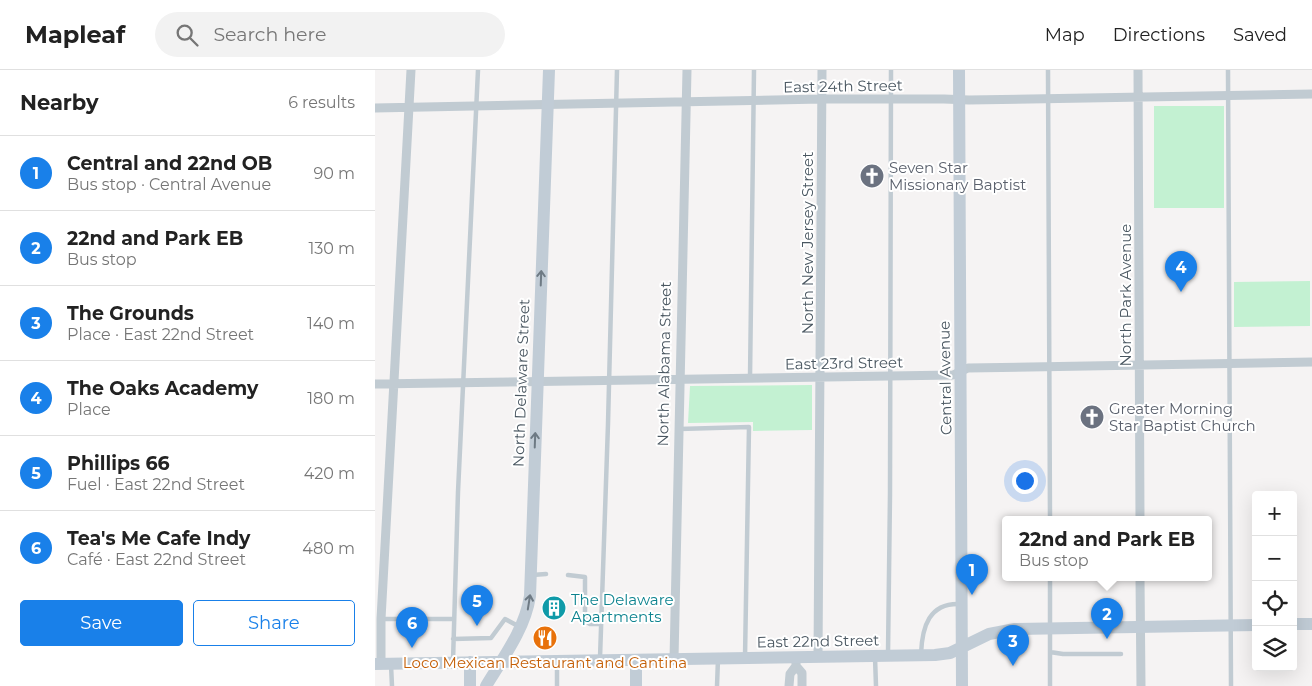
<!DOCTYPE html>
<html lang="en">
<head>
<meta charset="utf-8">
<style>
	:root { --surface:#fff; --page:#f2f2f2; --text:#222; --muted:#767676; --line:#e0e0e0; --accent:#1980e9 }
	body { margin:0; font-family:Montserrat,sans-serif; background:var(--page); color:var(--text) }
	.controls { position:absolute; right:15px; bottom:15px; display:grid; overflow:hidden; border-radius:5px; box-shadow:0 5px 20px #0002 }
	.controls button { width:45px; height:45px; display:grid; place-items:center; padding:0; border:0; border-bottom:1px solid var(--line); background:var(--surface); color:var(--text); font:25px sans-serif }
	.you { position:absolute; left:649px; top:410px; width:18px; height:18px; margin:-12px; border:4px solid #fff; border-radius:50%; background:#1a73e8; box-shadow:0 0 0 8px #1a73e833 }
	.badge { display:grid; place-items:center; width:32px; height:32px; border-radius:50%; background:var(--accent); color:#fff; font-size:16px; font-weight:700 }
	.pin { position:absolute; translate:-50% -41px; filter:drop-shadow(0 1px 2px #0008) }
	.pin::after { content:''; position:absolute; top:26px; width:18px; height:15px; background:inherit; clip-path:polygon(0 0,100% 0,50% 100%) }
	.popup { position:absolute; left:627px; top:446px; width:210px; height:65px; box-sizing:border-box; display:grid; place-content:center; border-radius:5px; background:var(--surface); filter:drop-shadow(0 1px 4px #0005); font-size:16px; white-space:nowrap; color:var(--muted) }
	.popup b { font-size:19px; color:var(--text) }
	.popup::after { content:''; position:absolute; left:50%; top:100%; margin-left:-10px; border:10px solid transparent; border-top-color:var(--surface) }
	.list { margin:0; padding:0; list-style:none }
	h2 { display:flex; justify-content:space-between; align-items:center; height:65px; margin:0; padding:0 20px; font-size:21px }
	h2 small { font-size:16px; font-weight:400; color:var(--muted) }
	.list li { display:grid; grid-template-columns:32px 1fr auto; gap:15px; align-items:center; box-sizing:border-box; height:75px; padding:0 20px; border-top:1px solid var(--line) }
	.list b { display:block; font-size:19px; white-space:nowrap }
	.list p { margin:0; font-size:16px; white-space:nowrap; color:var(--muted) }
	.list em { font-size:16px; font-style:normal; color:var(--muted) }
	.actions { display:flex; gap:10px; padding:15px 20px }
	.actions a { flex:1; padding:11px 0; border:1px solid var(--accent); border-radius:5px; text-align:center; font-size:18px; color:var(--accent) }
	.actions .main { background:var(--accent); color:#fff }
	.icon { flex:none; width:28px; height:28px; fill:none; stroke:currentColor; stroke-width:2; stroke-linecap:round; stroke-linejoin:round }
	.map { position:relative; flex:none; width:937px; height:616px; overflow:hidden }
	header { display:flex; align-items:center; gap:30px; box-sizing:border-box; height:70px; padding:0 25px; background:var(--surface); border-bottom:1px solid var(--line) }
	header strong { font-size:24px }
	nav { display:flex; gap:28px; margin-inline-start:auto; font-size:18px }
	.search { width:350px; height:45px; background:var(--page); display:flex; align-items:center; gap:12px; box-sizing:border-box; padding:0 18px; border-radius:28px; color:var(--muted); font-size:19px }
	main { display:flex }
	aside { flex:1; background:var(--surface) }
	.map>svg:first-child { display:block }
	.park { fill:#c3f1d2 }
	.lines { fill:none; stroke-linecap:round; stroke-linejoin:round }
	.lane { stroke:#c1cbd2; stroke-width:4.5 }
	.street { stroke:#c1cbd2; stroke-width:9 }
	.secondary { stroke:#c1ccd6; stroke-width:12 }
	.oneway { stroke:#6e7a84 }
	.labels { text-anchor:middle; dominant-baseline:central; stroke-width:4; stroke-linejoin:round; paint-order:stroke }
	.street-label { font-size:15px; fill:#4a5761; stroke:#fff }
	.worship-label { font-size:15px; fill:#5b616d; stroke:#fff; text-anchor:start }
	.culture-label { font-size:15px; fill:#0d838f; stroke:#fff; text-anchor:start }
	.food-label { font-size:15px; fill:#c56008; stroke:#fff }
</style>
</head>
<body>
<header>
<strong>Mapleaf</strong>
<div class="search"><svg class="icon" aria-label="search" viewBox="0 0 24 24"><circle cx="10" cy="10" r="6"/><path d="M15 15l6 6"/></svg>Search here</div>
<nav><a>Map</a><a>Directions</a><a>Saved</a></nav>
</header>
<main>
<aside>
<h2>Nearby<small>6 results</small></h2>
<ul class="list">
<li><span class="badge">1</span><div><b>Central and 22nd OB</b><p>Bus stop · Central Avenue</p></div><em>90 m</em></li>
<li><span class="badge">2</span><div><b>22nd and Park EB</b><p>Bus stop</p></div><em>130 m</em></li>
<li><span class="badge">3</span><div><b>The Grounds</b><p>Place · East 22nd Street</p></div><em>140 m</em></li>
<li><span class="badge">4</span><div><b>The Oaks Academy</b><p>Place</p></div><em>180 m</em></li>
<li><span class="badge">5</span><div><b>Phillips 66</b><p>Fuel · East 22nd Street</p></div><em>420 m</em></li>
<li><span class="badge">6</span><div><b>Tea's Me Cafe Indy</b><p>Café · East 22nd Street</p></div><em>480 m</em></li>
</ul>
<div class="actions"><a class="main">Save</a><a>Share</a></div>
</aside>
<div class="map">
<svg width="937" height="616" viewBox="0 0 937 616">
	<rect width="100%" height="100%" fill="#f5f3f3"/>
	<path class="park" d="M779,36H849V138H779Z
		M935,211V256L859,257V212Z
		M437,315V360L378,361V352L313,353L315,316Z"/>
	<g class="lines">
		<path class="lane" d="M673,0L675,450
			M853,0L856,616
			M375,308L379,0
			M304,359L374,357L370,587
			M157,505L171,504
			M193,505L210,507V551L215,554H226
			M675,508V616
			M6,549H78
			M78,569L116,568L130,549L145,557
			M675,582L688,584H746
			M513,584L515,424L516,0
			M546,584C547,557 554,532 586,534
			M500,587L501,616
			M225,588L233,354L242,0
			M78,591L83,422L103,0
			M182,592V616
			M16,595L17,616
			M342,616L343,589"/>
		<path class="street" d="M763,0L765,450
			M0,38L447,29H569L594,30L937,24
			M0,314L578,305L593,298L937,292
			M765,508L766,616
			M421,587V596L427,603V616
			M443,587L447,0
			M299,589L312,0
			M6,593V549L36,0
			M414,616L415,604L421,596"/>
		<path class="secondary" d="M584,0L587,616
			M918,554H937
			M261,590V616
			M95,592V616
			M0,594L560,585L575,583L614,564L640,559L881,555
			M111,616C128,588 150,559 155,526L174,0"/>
	</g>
	<defs><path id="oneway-shaft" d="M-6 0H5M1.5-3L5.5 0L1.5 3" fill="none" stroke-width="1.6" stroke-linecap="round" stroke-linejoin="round" transform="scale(1.25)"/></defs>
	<g class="oneway">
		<use href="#oneway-shaft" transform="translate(166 208) rotate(-88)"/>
		<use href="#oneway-shaft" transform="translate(160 370) rotate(-88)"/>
		<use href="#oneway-shaft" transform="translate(154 532) rotate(-81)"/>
	</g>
	<defs>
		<symbol id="church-disc" viewBox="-11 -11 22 22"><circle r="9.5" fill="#6b7280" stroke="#fff"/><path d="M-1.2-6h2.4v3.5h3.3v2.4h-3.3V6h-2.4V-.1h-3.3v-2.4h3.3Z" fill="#fff"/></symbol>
		<symbol id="building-disc" viewBox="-11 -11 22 22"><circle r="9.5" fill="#0f9aa8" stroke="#fff"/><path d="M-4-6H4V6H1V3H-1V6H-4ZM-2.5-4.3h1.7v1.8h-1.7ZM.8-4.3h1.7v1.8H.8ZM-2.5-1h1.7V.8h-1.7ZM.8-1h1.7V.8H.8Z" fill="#fff"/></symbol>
		<symbol id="restaurant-disc" viewBox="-11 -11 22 22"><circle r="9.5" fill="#e8710a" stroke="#fff"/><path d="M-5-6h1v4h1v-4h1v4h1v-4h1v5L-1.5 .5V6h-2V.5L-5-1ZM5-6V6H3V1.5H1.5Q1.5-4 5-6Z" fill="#fff"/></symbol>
	</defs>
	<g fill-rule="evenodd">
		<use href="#church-disc" x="483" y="92" width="28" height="28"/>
		<use href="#church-disc" x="703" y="333" width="28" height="28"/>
		<use href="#building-disc" x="165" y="524" width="28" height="28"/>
		<use href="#restaurant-disc" x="156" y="554" width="28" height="28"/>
	</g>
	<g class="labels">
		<g class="street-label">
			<text transform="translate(468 16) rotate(-1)">East 24th Street</text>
			<text transform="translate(432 173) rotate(-90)">North New Jersey Street</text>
			<text transform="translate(750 225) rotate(-90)">North Park Avenue</text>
			<text transform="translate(469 293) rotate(-1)">East 23rd Street</text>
			<text transform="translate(289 294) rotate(-89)">North Alabama Street</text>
			<text transform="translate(570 308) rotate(-91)">Central Avenue</text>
			<text transform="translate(146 313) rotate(-88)">North Delaware Street</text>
			<text transform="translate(443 571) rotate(-1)">East 22nd Street</text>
		</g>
		<g class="worship-label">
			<text x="514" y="97">Seven Star<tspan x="514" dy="17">Missionary Baptist</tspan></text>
			<text x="734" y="338">Greater Morning<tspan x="734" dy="17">Star Baptist Church</tspan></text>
		</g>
		<g class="culture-label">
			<text x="196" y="529">The Delaware<tspan x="196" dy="17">Apartments</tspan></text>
		</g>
		<g class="food-label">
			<text x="170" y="592">Loco Mexican Restaurant and Cantina</text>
		</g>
	</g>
</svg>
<div class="controls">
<button>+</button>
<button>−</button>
<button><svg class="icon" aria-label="locate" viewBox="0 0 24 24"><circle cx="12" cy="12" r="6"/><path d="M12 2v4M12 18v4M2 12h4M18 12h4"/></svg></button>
<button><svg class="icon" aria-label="layers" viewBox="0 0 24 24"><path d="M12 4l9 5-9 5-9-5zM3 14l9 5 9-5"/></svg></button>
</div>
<div class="you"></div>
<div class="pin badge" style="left:597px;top:525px">1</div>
<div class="pin badge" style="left:732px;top:569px">2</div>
<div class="popup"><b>22nd and Park EB</b>Bus stop</div>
<div class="pin badge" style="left:638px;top:596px">3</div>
<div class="pin badge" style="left:806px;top:222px">4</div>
<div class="pin badge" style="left:102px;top:556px">5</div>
<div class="pin badge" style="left:37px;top:578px">6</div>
</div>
</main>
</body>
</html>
